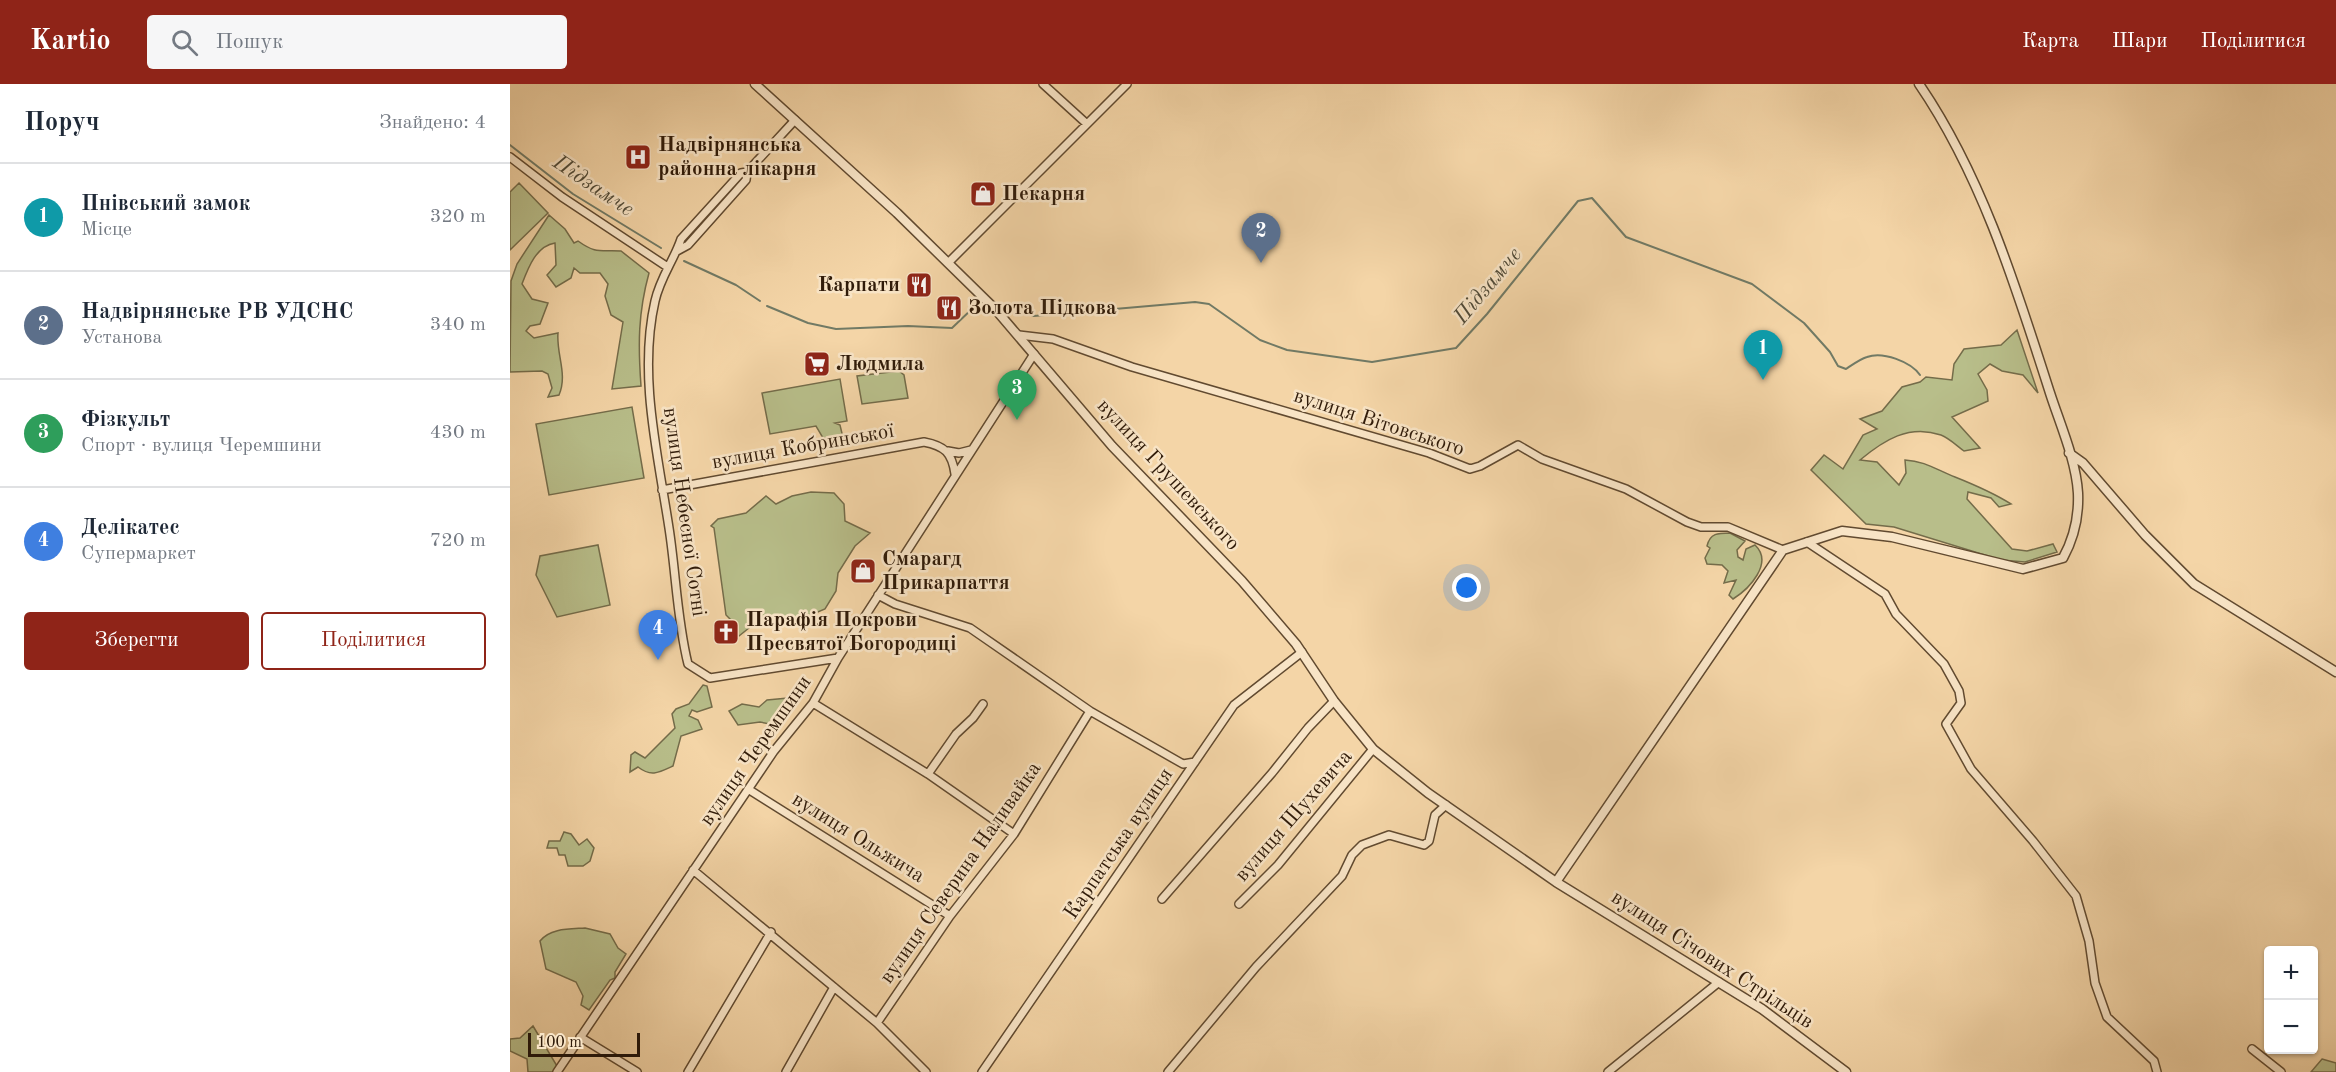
<!DOCTYPE html>
<html lang="uk">
<head>
<meta charset="utf-8">
<style>
	:root { --surface:#fff; --page:#f6f6f7; --text:#1f2937; --muted:#747a83; --line:#e0e1e3; --accent:#8f2418 }
	body { margin:0; font-family:"Old Standard TT",serif; background:var(--page); color:var(--text) }
	.controls { position:absolute; right:18px; bottom:18px; display:grid; overflow:hidden; border-radius:6px; box-shadow:0 2px 4px #0004 }
	.controls button { width:54px; height:54px; display:grid; place-items:center; padding:0; border:0; border-bottom:2px solid var(--line); background:var(--surface); color:var(--text); font:30px sans-serif }
	.scale { position:absolute; left:18px; bottom:15px; width:112px; box-sizing:border-box; padding-left:6px; border:3px solid #301b09; border-top:0; font-size:16px; line-height:21px; white-space:nowrap; color:#301b09; -webkit-text-stroke:4px #f8e4c6; paint-order:stroke }
	.you { position:absolute; left:957px; top:504px; width:21px; height:21px; margin:-15px; border:4px solid #fff; border-radius:50%; background:#1a73e8; box-shadow:0 0 0 9px #1a73e833 }
	.badge { display:grid; place-items:center; width:39px; height:39px; border-radius:50%; background:var(--accent); color:#fff; font-size:20px; font-weight:700 }
	.pin { position:absolute; translate:-50% -50px; filter:drop-shadow(0 2px 3px #0008) }
	.pin::after { content:''; position:absolute; top:32px; width:21px; height:18px; background:inherit; clip-path:polygon(0 0,100% 0,50% 100%) }
	.list { margin:0; padding:0; list-style:none }
	h2 { display:flex; justify-content:space-between; align-items:center; height:78px; margin:0; padding:0 24px; font-size:26px }
	h2 small { font-size:20px; font-weight:400; color:var(--muted) }
	.list li { display:grid; grid-template-columns:39px 1fr auto; gap:18px; align-items:center; box-sizing:border-box; height:108px; padding:0 24px; border-top:2px solid var(--line) }
	.list b { display:block; font-size:22px; white-space:nowrap }
	.list p { margin:0; font-size:20px; white-space:nowrap; color:var(--muted) }
	.list em { font-size:20px; font-style:normal; color:var(--muted) }
	.actions { display:flex; gap:12px; padding:18px 24px }
	.actions a { flex:1; padding:14px 0; border:2px solid var(--accent); border-radius:6px; text-align:center; font-size:21px; color:var(--accent) }
	.actions .main { background:var(--accent); color:#fff }
	.icon { flex:none; width:33px; height:33px; fill:none; stroke:currentColor; stroke-width:2; stroke-linecap:round; stroke-linejoin:round }
	.map { position:relative; flex:none; width:1826px; height:988px; overflow:hidden }
	header { display:flex; align-items:center; gap:36px; box-sizing:border-box; height:84px; padding:0 30px; background:var(--accent); color:#fff }
	header strong { font-size:28px }
	nav { display:flex; gap:33px; margin-inline-start:auto; font-size:21px }
	.search { width:420px; height:54px; background:var(--page); display:flex; align-items:center; gap:15px; box-sizing:border-box; padding:0 21px; border-radius:6px; color:var(--muted); font-size:22px }
	main { display:flex }
	aside { flex:1; background:var(--surface) }
	.map>svg:first-child { display:block }
	.green { fill:#b8be8a; stroke:#746c4a; stroke-width:1.5 }
	.lines { fill:none; stroke-linecap:round; stroke-linejoin:round }
	.stream { stroke:#717a65; stroke-width:2 }
	.minor-casing { stroke:#614a30; stroke-width:10 }
	.tertiary-casing { stroke:#614a30; stroke-width:11 }
	.minor { stroke:#f8e4c6; stroke-width:7 }
	.tertiary { stroke:#f8e4c6; stroke-width:8 }
	.labels { text-anchor:middle; dominant-baseline:central; stroke-width:5; stroke-linejoin:round; paint-order:stroke }
	.poi-label { font-size:21px; font-weight:bold; fill:#301b09; stroke:#f8e4c6; text-anchor:start }
	.street-label { font-size:21px; fill:#301b09; stroke:#f8e4c6 }
	.water-label { font-size:22px; font-style:italic; fill:#504a37; stroke:#f8e4c6 }
</style>
</head>
<body>
<header>
<strong>Kartio</strong>
<div class="search"><svg class="icon" aria-label="search" viewBox="0 0 24 24"><circle cx="10" cy="10" r="6"/><path d="M15 15l6 6"/></svg>Пошук</div>
<nav><a>Карта</a><a>Шари</a><a>Поділитися</a></nav>
</header>
<main>
<aside>
<h2>Поруч<small>Знайдено: 4</small></h2>
<ul class="list">
<li><span class="badge" style="background:#0f9aa8">1</span><div><b>Пнівський замок</b><p>Місце</p></div><em>320 m</em></li>
<li><span class="badge" style="background:#5c6f8a">2</span><div><b>Надвірнянське РВ УДСНС</b><p>Установа</p></div><em>340 m</em></li>
<li><span class="badge" style="background:#2e9e5b">3</span><div><b>Фізкульт</b><p>Спорт · вулиця Черемшини</p></div><em>430 m</em></li>
<li><span class="badge" style="background:#3f7fe0">4</span><div><b>Делікатес</b><p>Супермаркет</p></div><em>720 m</em></li>
</ul>
<div class="actions"><a class="main">Зберегти</a><a>Поділитися</a></div>
</aside>
<div class="map">
<svg width="1826" height="988" viewBox="0 0 1826 988">
	<rect width="100%" height="100%" fill="#f4d5a7"/>
	<filter id="stains"><feTurbulence type="fractalNoise" baseFrequency=".00333" numOctaves="4"/><feColorMatrix values="0 0 0 0 .2 0 0 0 0 .09 0 0 0 0 .02 0 0 0 .5 -.17"/></filter>
	<radialGradient id="worn" r=".72"><stop offset=".6" stop-color="#630" stop-opacity="0"/><stop offset="1" stop-color="#630" stop-opacity=".3"/></radialGradient>
	<path class="green" d="M9,99L38,129L0,166V108Z
		M39,131L55,145L64,159L68,157C86,170 90,166 111,167L139,189C128,229 128,261 131,302L102,305L113,238L101,231L95,212L98,200L90,189H70L64,184L61,194L46,203L37,191L46,181L45,159C26,162 18,184 12,200L22,215L38,219L30,240L20,242L16,247L24,254L48,249C46,270 58,290 49,311L38,313L42,304L38,290L32,287L0,288L1,197L7,180Z
		M1507,246L1528,309L1513,291L1492,287L1480,280L1468,290L1477,306L1478,317L1442,333L1470,364L1454,367C1447,362 1439,354 1431,351C1399,340 1374,356 1350,376L1367,378L1389,401L1396,389L1395,376C1415,377 1427,386 1445,393C1465,401 1482,408 1501,420L1489,423L1481,414L1458,408L1457,415L1502,465L1517,467L1543,460L1547,468L1515,478L1491,476L1384,443L1356,440L1301,386L1314,371L1333,385L1353,351L1367,345L1350,335L1372,327L1392,303L1410,298L1416,293L1442,296L1444,280L1454,265L1491,261Z
		M389,287L394,291L398,314L352,320L347,292Z
		M330,295L337,337L325,339L330,341L335,362H326L321,353L313,354L306,342L260,350L252,309Z
		M122,323L134,394L39,411L26,340Z
		M301,408L324,409L334,420L335,437L360,449L345,462L328,489L326,507L315,525L296,533L244,540L229,552L220,549L221,536L216,531L204,444L201,442L208,435L236,429L256,412L266,420L282,412Z
		M1220,449L1235,457L1227,466L1228,473L1233,476L1236,465L1245,461C1264,479 1239,505 1223,515L1219,511L1226,496L1214,499L1218,487L1212,481L1197,480L1195,474L1200,464L1197,462C1200,449 1208,449 1220,449Z
		M88,461L100,521L47,533L26,491L30,472Z
		M193,601L197,602L202,623L187,628L182,626L179,632L188,636L192,645L171,652L163,682C148,689 141,693 128,683L120,688L121,671L125,668L135,674L165,644L162,630L166,625L179,620Z
		M278,614L287,617L270,642L250,638L228,641L219,627L232,620L249,623L257,616Z
		M54,748L61,750L69,761L77,755L84,764L80,777L73,782H58L55,771H49L47,764H37L39,757H50Z
		M75,844L100,850L108,864L116,870L105,888V894L100,896L79,926L71,921L73,912L66,898L36,885L30,857C40,844 60,845 75,844Z
		M23,942L47,982L44,988H18L17,975L0,967V955L10,954Z
		M1812,975L1826,979V988H1801Z"/>
	<g class="lines">
		<path class="stream" d="M0,61L63,110L151,164
			M174,177L226,201L250,217
			M257,222L298,239L326,245L398,242L442,244L464,223
			M497,222L524,232L685,218L699,220L750,256L777,266L862,278L946,264L977,230L1068,117L1082,114L1116,153L1242,200L1294,239L1320,268L1328,282L1336,285C1342,281 1350,275 1357,273C1373,267 1401,278 1410,291"/>
		<defs>
			<path id="minor" d="M533,0L577,40
				M285,36L237,88L231,89L171,155C164,176 150,194 145,217C128,291 148,371 159,444C166,489 167,536 178,580L200,594L328,574
				M0,73L52,113L156,182
				M167,167L178,161L236,96L237,88
				M439,178L617,0
				M509,251L543,255L622,283L919,369L960,385L970,382L1008,361L1032,375L1116,405L1177,438L1191,443H1218L1273,466
				M438,367L449,369L461,366
				M152,406L414,358C435,362 442,369 445,390
				M1297,458L1375,510L1386,530L1434,580L1449,607L1451,619L1436,640L1461,685L1523,757L1566,812L1579,857L1585,899L1597,933L1644,977L1647,988
				M368,511L385,520L460,544L580,627L673,680L685,678
				M303,619L418,690L504,750
				M418,690L446,650L463,634L473,620
				M238,705L440,832
				M183,786L367,939L416,988
				M652,815L762,689L798,644L824,617
				M729,820L768,781L863,665
				M367,939L440,832L504,750L580,627
				M70,953L127,988
				M1742,965L1771,988
				M47,988L264,667L303,619L328,574L524,270
				M178,988L261,848
				M276,988L324,903
				M472,988L724,621L792,568
				M658,988L746,883L832,792L842,771L852,761L879,751L914,761L919,757L925,731L936,721
				M1098,988L1209,898"/>
			<path id="tertiary" d="M245,0L387,129L486,226L602,362L732,497L786,560L824,617L863,665L918,709L1046,798L1252,925L1336,988
				M1559,369L1573,379L1635,451L1684,500L1826,588
				M1046,798L1273,466L1332,447L1382,453L1513,485L1553,474C1564,454 1569,432 1568,409C1566,376 1550,340 1540,309C1506,203 1472,92 1409,0"/>
		</defs>
		<use href="#minor" class="minor-casing"/>
		<use href="#tertiary" class="tertiary-casing"/>
		<use href="#minor" class="minor"/>
		<use href="#tertiary" class="tertiary"/>
	</g>
	<defs>
		<symbol id="hospital-square" viewBox="-11 -11 22 22"><rect x="-9" y="-9" width="18" height="18" rx="4" fill="#8f2418" stroke="#f8e4c6"/><path d="M-5-5h3v3.5h4V-5h3V5h-3V1.5h-4V5h-3Z" fill="#fff"/></symbol>
		<symbol id="shop-square" viewBox="-11 -11 22 22"><rect x="-9" y="-9" width="18" height="18" rx="4" fill="#8f2418" stroke="#f8e4c6"/><path d="M-5-2.5h2.3a2.7 3.5 0 0 1 5.4 0H5L5.5 6h-11ZM-1.5-2.5h3a1.5 2.3 0 0 0-3 0Z" fill="#fff"/></symbol>
		<symbol id="restaurant-square" viewBox="-11 -11 22 22"><rect x="-9" y="-9" width="18" height="18" rx="4" fill="#8f2418" stroke="#f8e4c6"/><path d="M-5-6h1v4h1v-4h1v4h1v-4h1v5L-1.5 .5V6h-2V.5L-5-1ZM5-6V6H3V1.5H1.5Q1.5-4 5-6Z" fill="#fff"/></symbol>
		<symbol id="supermarket-square" viewBox="-11 -11 22 22"><rect x="-9" y="-9" width="18" height="18" rx="4" fill="#8f2418" stroke="#f8e4c6"/><path d="M-6-5.5h2.5l.6 2H6L4.5 2H-2.5L-4.4-4H-6ZM-1.5 3.2a1.3 1.3 0 1 0 .1 0ZM3 3.2a1.3 1.3 0 1 0 .1 0Z" fill="#fff"/></symbol>
		<symbol id="church-square" viewBox="-11 -11 22 22"><rect x="-9" y="-9" width="18" height="18" rx="4" fill="#8f2418" stroke="#f8e4c6"/><path d="M-1.2-6h2.4v3.5h3.3v2.4h-3.3V6h-2.4V-.1h-3.3v-2.4h3.3Z" fill="#fff"/></symbol>
	</defs>
	<g fill-rule="evenodd">
		<use href="#hospital-square" x="113" y="58" width="30" height="30"/>
		<use href="#shop-square" x="458" y="95" width="30" height="30"/>
		<use href="#restaurant-square" x="394" y="186" width="30" height="30"/>
		<use href="#restaurant-square" x="424" y="209" width="30" height="30"/>
		<use href="#supermarket-square" x="292" y="265" width="30" height="30"/>
		<use href="#shop-square" x="338" y="472" width="30" height="30"/>
		<use href="#church-square" x="201" y="533" width="30" height="30"/>
	</g>
	<g class="labels">
		<g class="poi-label">
			<text x="148" y="61">Надвірнянська<tspan x="148" dy="24">районна лікарня</tspan></text>
			<text x="492" y="110">Пекарня</text>
			<text x="390" y="201" text-anchor="end">Карпати</text>
			<text x="458" y="224">Золота Підкова</text>
			<text x="326" y="280">Людмила</text>
			<text x="372" y="475">Смарагд<tspan x="372" dy="24">Прикарпаття</tspan></text>
			<text x="236" y="536">Парафія Покрови<tspan x="236" dy="24">Пресвятої Богородиці</tspan></text>
		</g>
		<g class="street-label">
			<text transform="translate(869 339) rotate(18)">вулиця Вітовського</text>
			<text transform="translate(293 363) rotate(-10)">вулиця Кобринської</text>
			<text transform="translate(658 391) rotate(47)">вулиця Грушевського</text>
			<text transform="translate(174 428) rotate(82)">вулиця Небесної Сотні</text>
			<text transform="translate(246 667) rotate(-55)">вулиця Черемшини</text>
			<text transform="translate(784 732) rotate(-49)">вулиця Шухевича</text>
			<text transform="translate(348 754) rotate(32)">вулиця Ольжича</text>
			<text transform="translate(609 760) rotate(-56)">Карпатська вулиця</text>
			<text transform="translate(451 789) rotate(-55)">вулиця Северина Наливайка</text>
			<text transform="translate(1202 876) rotate(33)">вулиця Січових Стрільців</text>
		</g>
		<g class="water-label">
			<text transform="translate(83 102) rotate(34)">Підзамче</text>
			<text transform="translate(978 202) rotate(-50)">Підзамче</text>
		</g>
	</g>
	<rect width="100%" height="100%" filter="url(#stains)"/>
	<rect width="100%" height="100%" fill="url(#worn)"/>
</svg>
<div class="controls">
<button>+</button>
<button>−</button>
</div>
<div class="scale">100 m</div>
<div class="you"></div>
<div class="pin badge" style="left:1253px;top:296px;background:#0f9aa8">1</div>
<div class="pin badge" style="left:751px;top:179px;background:#5c6f8a">2</div>
<div class="pin badge" style="left:507px;top:336px;background:#2e9e5b">3</div>
<div class="pin badge" style="left:148px;top:576px;background:#3f7fe0">4</div>
</div>
</main>
</body>
</html>
